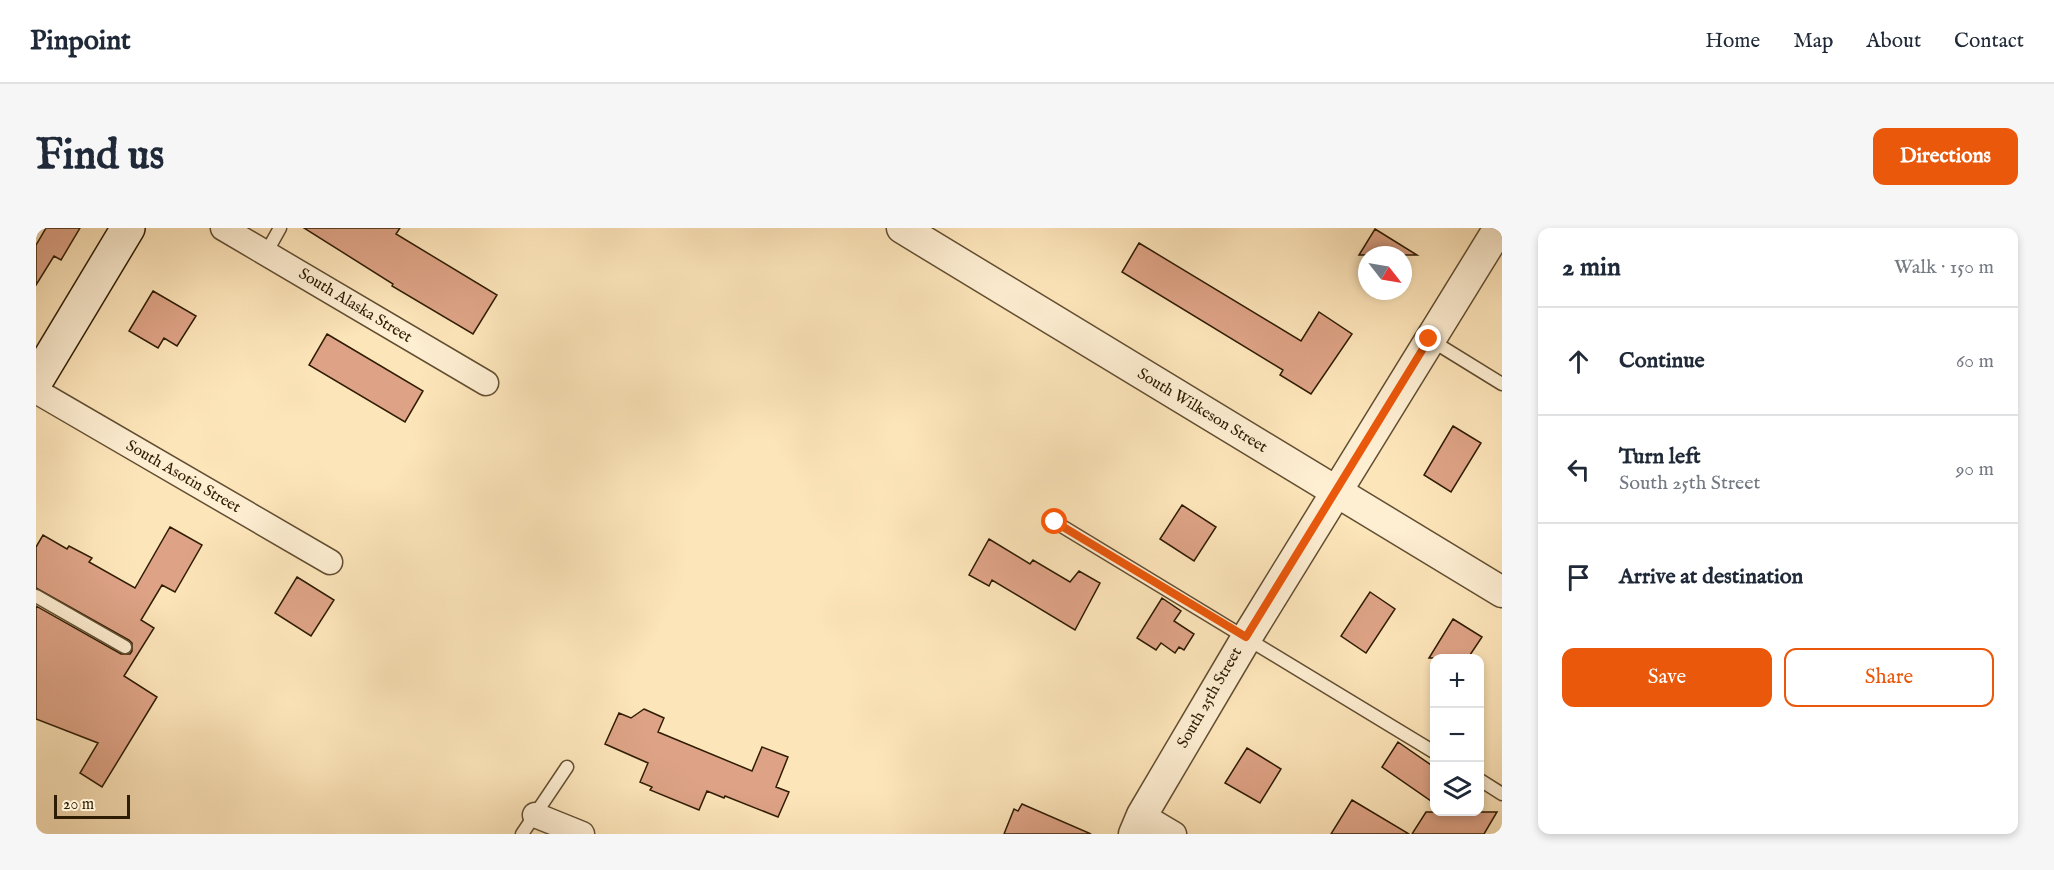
<!DOCTYPE html>
<html lang="en">
<head>
<meta charset="utf-8">
<style>
	:root { --surface:#fff; --page:#f6f6f7; --text:#1f2937; --muted:#747a83; --line:#e0e1e3; --accent:#ea580c }
	body { margin:0; font-family:"IM FELL English",serif; background:var(--page); color:var(--text) }
	.controls { position:absolute; right:18px; bottom:18px; display:grid; overflow:hidden; border-radius:12px; box-shadow:0 3px 9px #0003 }
	.controls button { width:54px; height:54px; display:grid; place-items:center; padding:0; border:0; border-bottom:2px solid var(--line); background:var(--surface); color:var(--text); font:30px sans-serif }
	.compass { position:absolute; left:1322px; top:18px; width:54px; height:54px; border-radius:50%; background:var(--surface); box-shadow:0 3px 9px #0003; rotate:121deg }
	.scale { position:absolute; left:18px; bottom:15px; width:76px; box-sizing:border-box; padding-left:6px; border:3px solid #2e1c03; border-top:0; font-size:16px; line-height:21px; white-space:nowrap; color:#2e1c03; -webkit-text-stroke:4px #feeed2; paint-order:stroke }
	.stop { position:absolute; width:18px; height:18px; margin:-14px; border:4px solid #ea580c; border-radius:50%; background:#fff }
	.stop.end { background:#ea580c; border-color:#fff; box-shadow:0 2px 6px #0008 }
	.list { margin:0; padding:0; list-style:none }
	h2 { display:flex; justify-content:space-between; align-items:center; height:78px; margin:0; padding:0 24px; font-size:26px }
	h2 small { font-size:20px; font-weight:400; color:var(--muted) }
	.list li { display:grid; grid-template-columns:39px 1fr auto; gap:18px; align-items:center; box-sizing:border-box; height:108px; padding:0 24px; border-top:2px solid var(--line) }
	.list b { display:block; font-size:22px; white-space:nowrap }
	.list p { margin:0; font-size:20px; white-space:nowrap; color:var(--muted) }
	.list em { font-size:20px; font-style:normal; color:var(--muted) }
	.actions { display:flex; gap:12px; padding:18px 24px }
	.actions a { flex:1; padding:14px 0; border:2px solid var(--accent); border-radius:12px; text-align:center; font-size:21px; color:var(--accent) }
	.actions .main { background:var(--accent); color:#fff }
	.icon { flex:none; width:33px; height:33px; fill:none; stroke:currentColor; stroke-width:2; stroke-linecap:round; stroke-linejoin:round }
	.map { position:relative; flex:none; width:1466px; height:606px; overflow:hidden; border-radius:12px }
	header { display:flex; align-items:center; gap:36px; box-sizing:border-box; height:84px; padding:0 30px; background:var(--surface); border-bottom:2px solid var(--line) }
	header strong { font-size:28px }
	nav { display:flex; gap:33px; margin-inline-start:auto; font-size:21px }
	.intro { display:flex; align-items:center; justify-content:space-between; box-sizing:border-box; height:144px; padding:0 36px }
	h1 { margin:0; font-size:42px }
	.button { padding:15px 27px; border-radius:12px; background:var(--accent); color:#fff; font-size:21px; font-weight:700 }
	main { display:flex; gap:36px; padding:0 36px }
	aside { flex:1; background:var(--surface); border-radius:12px; box-shadow:0 3px 9px #0003 }
	.map>svg:first-child { display:block }
	.building { fill:#dea386; stroke:#2e1c03; stroke-width:1.5 }
	.lines { fill:none; stroke-linecap:round; stroke-linejoin:round }
	.service-casing { stroke:#624e31; stroke-width:15 }
	.minor-casing { stroke:#624e31; stroke-width:27 }
	.tertiary-casing { stroke:#624e31; stroke-width:33 }
	.secondary-casing { stroke:#2e1c03; stroke-width:36 }
	.service { stroke:#feeed2; stroke-width:12 }
	.minor { stroke:#feeed2; stroke-width:24 }
	.tertiary { stroke:#feeed2; stroke-width:30 }
	.secondary { stroke:#feeed2; stroke-width:33 }
	.route { stroke:#ea580c; stroke-width:8 }
	.labels { text-anchor:middle; dominant-baseline:central; stroke-width:4.5; stroke-linejoin:round; paint-order:stroke }
	.street-label { font-size:16px; fill:#2e1c03; stroke:#feeed2 }
</style>
</head>
<body>
<header>
<strong>Pinpoint</strong>
<nav><a>Home</a><a>Map</a><a>About</a><a>Contact</a></nav>
</header>
<div class="intro"><h1>Find us</h1><a class="button">Directions</a></div>
<main>
<div class="map">
<svg width="1466" height="606" viewBox="0 0 1466 606">
	<rect width="100%" height="100%" fill="#fde5ba"/>
	<filter id="stains"><feTurbulence type="fractalNoise" baseFrequency=".00333" numOctaves="4"/><feColorMatrix values="0 0 0 0 .2 0 0 0 0 .09 0 0 0 0 .02 0 0 0 .5 -.17"/></filter>
	<radialGradient id="worn" r=".72"><stop offset=".6" stop-color="#630" stop-opacity="0"/><stop offset="1" stop-color="#630" stop-opacity=".3"/></radialGradient>
	<path class="building" d="M10,0H44L25,32L18,28L0,57V17Z
		M268,0H364L360,6L461,67L437,106L356,58L357,56Z
		M1339,1L1381,27H1323Z
		M1103,15L1265,113L1283,84L1316,106L1275,166L1244,147L1247,142L1086,44Z
		M117,63L160,88L141,118L128,110L122,120L93,103Z
		M291,106L387,163L369,194L273,137Z
		M1417,198L1445,215L1415,264L1388,247Z
		M1146,277L1180,299L1158,333L1124,311Z
		M134,299L166,317L139,364L126,357L105,392L118,400L88,448L121,469L66,559L44,545L62,515L0,491V378L85,426H94L96,423V415L93,412L0,360V319L7,307L31,321L33,318L56,330L53,334L99,360Z
		M953,311L994,336L997,332L1034,354L1043,343L1064,355L1039,402L956,352L953,358L933,347Z
		M261,349L298,372L275,408L239,385Z
		M1334,364L1359,381L1330,425L1305,408Z
		M1126,370L1145,383L1138,393L1158,406L1148,422L1143,419L1139,425L1125,415L1120,422L1101,410Z
		M1417,391L1446,409L1432,430H1393Z
		M608,481L628,490L622,504L716,543L726,519L752,529L740,559L753,564L742,589L689,568L688,570L671,563L663,582L614,562L616,559L604,554L612,535L569,516L583,485L595,490Z
		M1362,514L1398,539V575L1346,539Z
		M1211,520L1245,541L1224,575L1189,555Z
		M1316,572L1373,606H1295Z
		M986,576L1055,606H968L978,581L982,583Z
		M1390,584H1461L1448,606H1376Z"/>
	<g class="lines">
		<defs>
			<path id="service" d="M230,25L244,0
				M1393,111L1466,156
				M1019,294L1398,524
				M0,368L89,419
				M1444,552L1466,566
				M486,606L531,539"/>
			<path id="minor" d="M187,0L450,155
				M0,163L294,334
				M499,587L546,606
				M1106,587L1138,606"/>
			<path id="tertiary" d="M866,0L1466,364
				M1098,606L1106,587L1211,409L1463,0"/>
			<path id="secondary" d="M0,153L92,0"/>
		</defs>
		<use href="#service" class="service-casing"/>
		<use href="#minor" class="minor-casing"/>
		<use href="#tertiary" class="tertiary-casing"/>
		<use href="#secondary" class="secondary-casing"/>
		<use href="#service" class="service"/>
		<use href="#minor" class="minor"/>
		<use href="#tertiary" class="tertiary"/>
		<use href="#secondary" class="secondary"/>
	</g>
	<g class="lines">
		<path class="route" d="M1019,294L1210,409L1393,111"/>
	</g>
	<g class="labels">
		<g class="street-label">
			<text transform="translate(319 78) rotate(31)">South Alaska Street</text>
			<text transform="translate(1166 183) rotate(31)">South Wilkeson Street</text>
			<text transform="translate(147 249) rotate(30)">South Asotin Street</text>
			<text transform="translate(1174 470) rotate(-60)">South 25th Street</text>
		</g>
	</g>
	<rect width="100%" height="100%" filter="url(#stains)"/>
	<rect width="100%" height="100%" fill="url(#worn)"/>
</svg>
<div class="controls">
<button>+</button>
<button>−</button>
<button><svg class="icon" aria-label="layers" viewBox="0 0 24 24"><path d="M12 4l9 5-9 5-9-5zM3 14l9 5 9-5"/></svg></button>
</div>
<svg class="compass" viewBox="-18 -18 36 36"><path d="M0-13l5 13h-10z" fill="#e53935"/><path d="M0 13l5-13h-10z" fill="#747a83"/></svg>
<div class="scale">20 m</div>
<div class="stop" style="left:1019px;top:294px"></div>
<div class="stop end" style="left:1393px;top:111px"></div>
</div>
<aside>
<h2>2 min<small>Walk · 150 m</small></h2>
<ul class="list">
<li><svg class="icon" aria-label="ahead" viewBox="0 0 24 24"><path d="M12 20V5M6 11l6-6 6 6"/></svg><div><b>Continue</b></div><em>60 m</em></li>
<li><svg class="icon" aria-label="left" viewBox="0 0 24 24"><path d="M17 20v-9H6M10 6l-5 5 5 5"/></svg><div><b>Turn left</b><p>South 25th Street</p></div><em>90 m</em></li>
<li><svg class="icon" aria-label="arrive" viewBox="0 0 24 24"><path d="M6 21V4h12l-3 4 3 4H6"/></svg><div><b>Arrive at destination</b></div></li>
</ul>
<div class="actions"><a class="main">Save</a><a>Share</a></div>
</aside>
</main>
</body>
</html>
